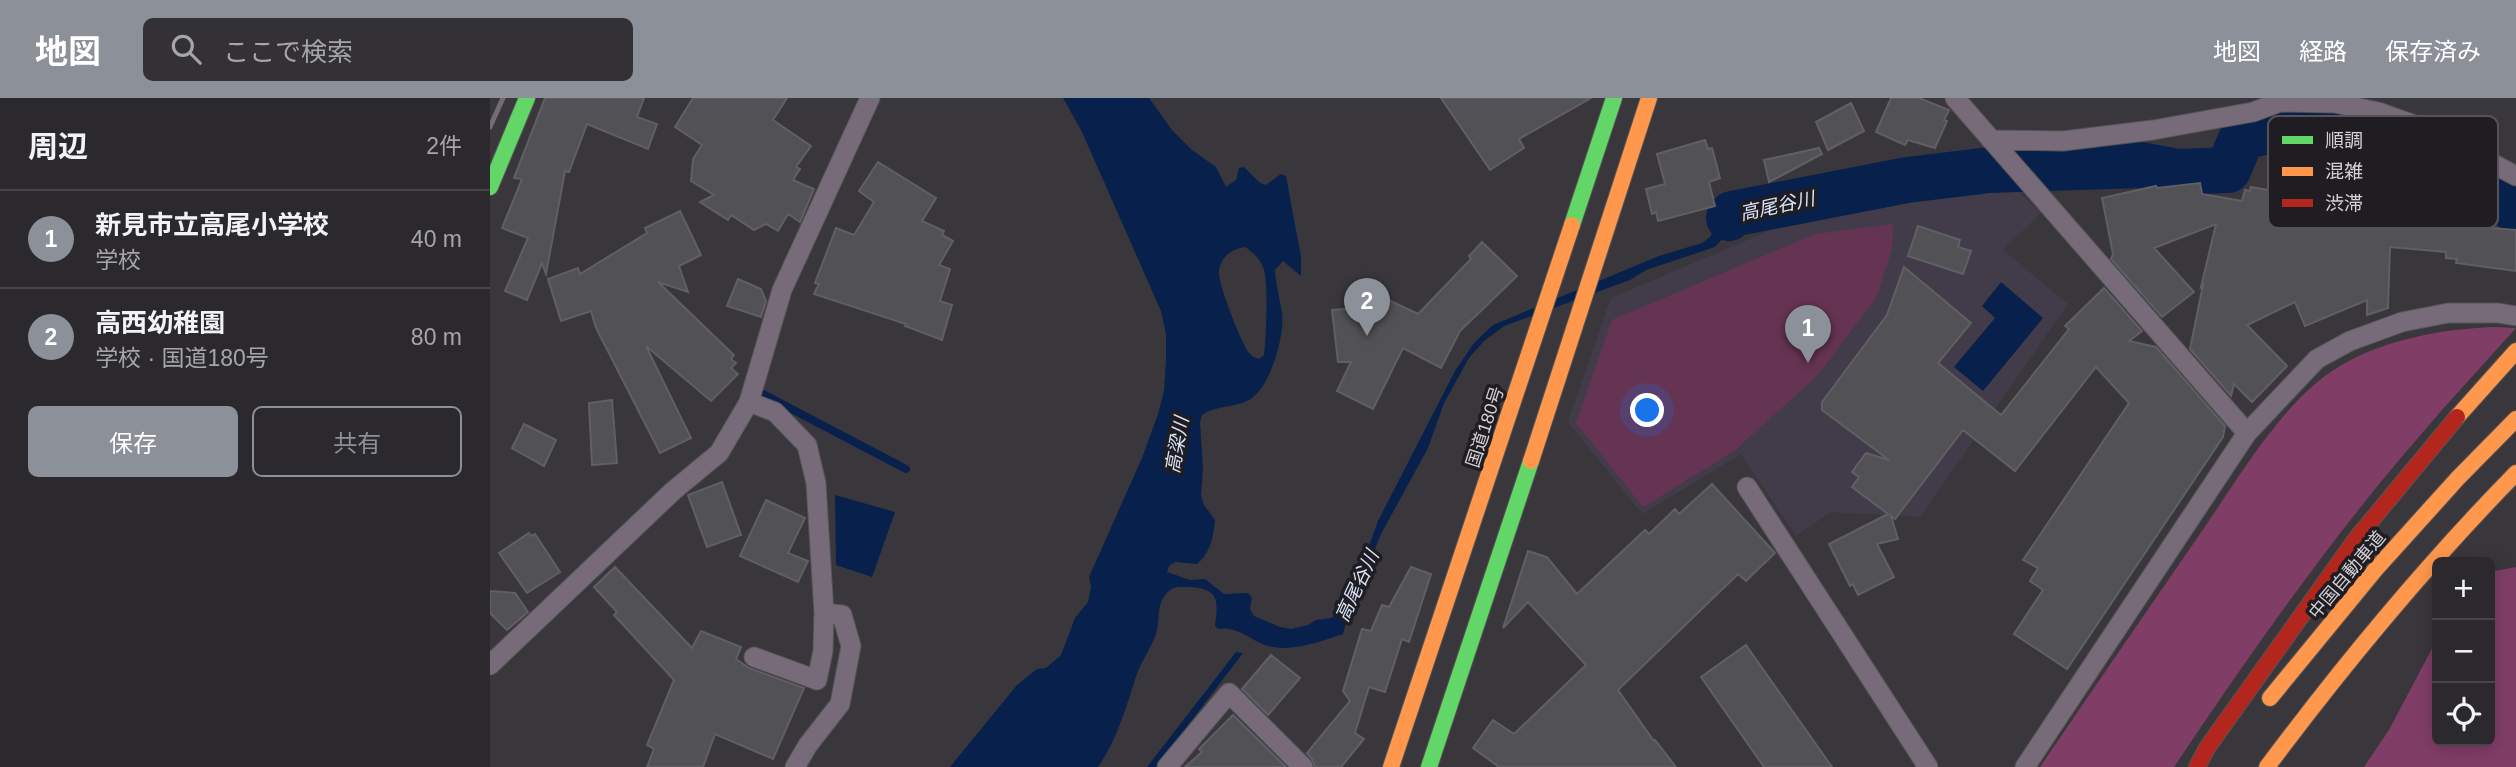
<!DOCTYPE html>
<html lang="ja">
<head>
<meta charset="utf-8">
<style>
	:root { --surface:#2b292d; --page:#333135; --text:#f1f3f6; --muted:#a6a6aa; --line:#474549; --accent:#8c9099 }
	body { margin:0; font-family:Arial,"Noto Sans JP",sans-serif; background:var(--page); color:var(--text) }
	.controls { position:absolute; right:21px; bottom:21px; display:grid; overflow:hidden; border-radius:10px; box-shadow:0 4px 18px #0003 }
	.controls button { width:63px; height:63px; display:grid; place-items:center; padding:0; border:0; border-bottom:2px solid var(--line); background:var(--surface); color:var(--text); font:35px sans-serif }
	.you { position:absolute; left:1158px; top:313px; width:24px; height:24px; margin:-18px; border:5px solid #fff; border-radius:50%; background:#1a73e8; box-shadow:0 0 0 10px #1a73e833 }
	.badge { display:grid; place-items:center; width:46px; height:46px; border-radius:50%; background:var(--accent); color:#fff; font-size:23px; font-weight:700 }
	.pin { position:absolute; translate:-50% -58px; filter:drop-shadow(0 2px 4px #0008) }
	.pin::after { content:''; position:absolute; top:37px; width:24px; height:21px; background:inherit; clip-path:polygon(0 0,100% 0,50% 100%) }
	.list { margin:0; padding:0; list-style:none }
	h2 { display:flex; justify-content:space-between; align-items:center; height:91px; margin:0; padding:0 28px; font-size:30px }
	h2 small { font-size:23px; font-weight:400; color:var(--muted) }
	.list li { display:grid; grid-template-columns:46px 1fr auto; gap:21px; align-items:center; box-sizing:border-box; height:98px; padding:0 28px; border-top:2px solid var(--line) }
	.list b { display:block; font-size:26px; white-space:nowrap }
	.list p { margin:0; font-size:23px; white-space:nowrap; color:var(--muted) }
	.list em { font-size:23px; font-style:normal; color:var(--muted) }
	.actions { display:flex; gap:14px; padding:21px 28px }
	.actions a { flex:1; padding:16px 0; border:2px solid var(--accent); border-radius:10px; text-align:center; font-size:24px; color:var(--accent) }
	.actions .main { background:var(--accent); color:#fff }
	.icon { flex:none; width:38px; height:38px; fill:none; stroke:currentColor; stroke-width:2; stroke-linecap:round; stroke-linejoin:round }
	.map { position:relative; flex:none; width:2026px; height:669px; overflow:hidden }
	header { display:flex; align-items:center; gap:42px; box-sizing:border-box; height:98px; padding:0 35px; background:var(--accent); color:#fff }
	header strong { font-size:33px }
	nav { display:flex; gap:38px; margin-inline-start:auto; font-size:24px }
	.search { width:490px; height:63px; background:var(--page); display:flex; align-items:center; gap:18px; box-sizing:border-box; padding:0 24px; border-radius:10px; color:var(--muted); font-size:26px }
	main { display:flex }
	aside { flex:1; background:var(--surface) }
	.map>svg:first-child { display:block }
	.built { fill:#423c4a }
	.green { fill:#663453 }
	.forest { fill:#803e67 }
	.water { fill:#08204c; fill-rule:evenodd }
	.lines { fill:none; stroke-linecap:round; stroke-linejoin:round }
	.stream { stroke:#08204c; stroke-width:8 }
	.river { stroke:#08204c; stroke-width:46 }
	.building { fill:#525155; stroke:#605f63; stroke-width:2 }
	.street-casing { stroke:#555457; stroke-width:21 }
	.fast-casing { stroke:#555457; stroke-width:18 }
	.slow-casing { stroke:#555457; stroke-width:18 }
	.jam-casing { stroke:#555457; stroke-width:18 }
	.street { stroke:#776b79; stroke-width:19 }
	.fast { stroke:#63d668; stroke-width:16 }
	.slow { stroke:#ff974d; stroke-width:16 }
	.jam { stroke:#b3261e; stroke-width:16 }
	.rail { stroke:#736c74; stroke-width:5 }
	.labels { text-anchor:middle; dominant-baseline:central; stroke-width:7; stroke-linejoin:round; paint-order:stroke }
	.street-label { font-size:18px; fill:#d3d1d7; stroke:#1f1d21 }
	.water-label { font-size:19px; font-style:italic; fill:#d8e4f8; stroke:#1f1d21 }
	.key { fill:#1f1d21; stroke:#555358; stroke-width:2 }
	.key-label { font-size:19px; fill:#d3d1d7 }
</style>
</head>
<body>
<header>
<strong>地図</strong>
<div class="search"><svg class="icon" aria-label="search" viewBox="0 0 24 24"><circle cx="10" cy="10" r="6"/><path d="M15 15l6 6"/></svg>ここで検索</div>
<nav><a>地図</a><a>経路</a><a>保存済み</a></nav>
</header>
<main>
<aside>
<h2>周辺<small>2件</small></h2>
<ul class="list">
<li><span class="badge">1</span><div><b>新見市立高尾小学校</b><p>学校</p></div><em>40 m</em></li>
<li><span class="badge">2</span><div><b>高西幼稚園</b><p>学校 · 国道180号</p></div><em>80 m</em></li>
</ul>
<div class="actions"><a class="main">保存</a><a>共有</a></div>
</aside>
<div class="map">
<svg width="2026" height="669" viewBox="0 0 2026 669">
	<rect width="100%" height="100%" fill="#39373c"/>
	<path class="built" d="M1517,83L1551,115L1513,152L1578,206L1430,419L1341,414L1306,438L1251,356L1152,416L1078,324L1121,200L1281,132L1427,93Z"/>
	<path class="green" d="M1403,126L1402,151L1386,200L1327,278L1244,353L1153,409L1086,325L1122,222L1325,136Z"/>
	<path class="forest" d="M2004,229L2026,230C1993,267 1959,303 1927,341C1838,444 1760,556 1684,669H1550C1604,590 1658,511 1712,433C1747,382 1791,307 1842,273C1889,242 1950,231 2004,229Z
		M2026,469V669H1874L1899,632L1947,541V643H2000V474Z"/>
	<path class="water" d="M573,0H659L682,32L702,52L726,69L736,89L746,82L749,70L754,69L770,85L776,87L791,76L796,78L811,159V178L793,163L785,172C786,187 790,201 792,215C795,238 781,286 762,300C746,311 728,306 712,317L710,324L713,371L711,397L714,407L725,422C724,437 720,456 707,466L685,464L679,468L677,474L700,482L715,481L734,496L758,495L762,500L760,511L764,518L790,529L801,531L818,527L826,522L841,520L847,516L862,496L888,423L965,273L984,245L1003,227L1169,158L1212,145L1220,139L1234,111L1295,98L1304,114L1254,121L1245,127L1225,149L1156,172L1140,182L1014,228L994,243L979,260L954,305L938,350L891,436L858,518L853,536C832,543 805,553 783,549C763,546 750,527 728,531L725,528C728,503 730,491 700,489C694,489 690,488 683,490C663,503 672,521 665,539C660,551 653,561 648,573C637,605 628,641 608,669H460L527,587L547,571L556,570L571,557L585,520L598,504L601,489L599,479L652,360L668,316L674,293L676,262V236L671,213L592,34ZM755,149C763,154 769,160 773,169C779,183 776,240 774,257L769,261C763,259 763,259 759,255C752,246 727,184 729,173C731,159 741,151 755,149Z
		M1511,184L1553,220L1493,293L1464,269L1505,220L1492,208Z
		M345,397L405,414L382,479L346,467Z
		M746,554L753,555L666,669H657Z"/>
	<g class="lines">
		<path class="stream" d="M273,296L416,371"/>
		<path class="river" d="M1239,120L1242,116L1417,82L1500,72L1651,67L1688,74L1738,72L1752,39L1807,26L1878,34L1936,58L2026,112"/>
	</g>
	<path class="building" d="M55,0H154L147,19L167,26L158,51L97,26L79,74L75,73L56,176L52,165L37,202L15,193L38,140L12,130L32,81L24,80Z
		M203,0H297L283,22L321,48L306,69L310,71L303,82L324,91L310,124L298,116L288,133L276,126L264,132L241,117L238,122L210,104L224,97L201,83L203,61L212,47L185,29Z
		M951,0H1101L1029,41L1034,50L1000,72Z
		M1401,0H1429L1459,12L1454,22L1457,23L1445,50L1418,42L1415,47L1386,34Z
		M1361,5L1374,33L1338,52L1326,24Z
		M1215,42L1218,51L1222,50L1230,80L1219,84L1225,108L1168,123L1166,114L1162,116L1156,91L1175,86L1167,56Z
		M1329,50L1332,56L1279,84L1274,62Z
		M388,64L446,100L432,123L454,133L452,137L463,143L449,167L460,171L450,203L462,207L452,242L415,228L416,226L324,196L329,186L325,185L346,130L364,137L384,104L369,93Z
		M1866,83L1935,91L1936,88L1956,93L1954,104L1976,107V113L1989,115V121L2003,122L2001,130L2026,132V173L1966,165L1967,161L1956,160V154L1900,149L1898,210L1877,217V202L1815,228L1805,204L1757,227L1797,268L1762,304L1744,286L1741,298L1700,251L1713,187L1711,189L1726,126L1664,150L1704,194L1672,219L1621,161L1623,156L1612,100L1666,88L1667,90L1710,85L1712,96L1752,103L1755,92L1760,93L1761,89L1805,97V88H1865Z
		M190,113L211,157L189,168L198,194L168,184L244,257L241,261L246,265L241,270L248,276L221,303L156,248L201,340L170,355L106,230L101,213L71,223L58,181L88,170L90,176L157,135L155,130Z
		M1428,128L1470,142L1468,149L1481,153L1473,176L1418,158Z
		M992,144L1027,178L970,233L951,270L913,250L883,311L847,293L861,264H848L842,212L869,210L878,192L928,216L981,161L979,158Z
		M1414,169L1481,225L1448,265L1511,317L1579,231L1575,228L1614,190L1652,233L1639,243L1666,249L1735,328L1733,339L1577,571L1524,536L1553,492L1540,483L1548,470L1533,462L1639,305L1606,269L1525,373L1473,332L1405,421L1401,418L1408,441L1387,446L1404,479L1368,497L1363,486L1360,488L1339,446L1398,416L1362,389L1369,379L1362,374L1376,355L1399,362L1332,312V304L1397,217Z
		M248,181L271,191L276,203L271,219L237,208Z
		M122,302L127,365L102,367L99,305Z
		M34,326L66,342L54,368L22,350Z
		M232,384L251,437L217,449L198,397Z
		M1222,386L1285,455L1256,483L1248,476L1128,592L1164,643L1165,642L1186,669H1009L983,650L1003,622L1024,636L1096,567L1038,504L1013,530L1038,453L1057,459L1087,496L1155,432L1159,436L1185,411L1189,416Z
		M276,402L315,420L298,455L318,463L308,484L250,458Z
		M39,435L41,438L45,436L70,474L37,495L9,455Z
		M125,469L202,550L211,533L251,549L246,561L259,570L314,590L283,661L225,636L213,669H157L164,651L157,647L184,582L124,517L127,514L104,489Z
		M921,469L941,476L919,544L912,541L895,594L879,589L865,635L874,641L851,669H825L822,661L817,655L860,603L853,593L872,531L881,533L892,507L899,509Z
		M0,493L25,495L38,514L17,532L0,515Z
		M1256,547L1342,669H1274L1211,579Z
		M781,557L810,580L778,617L752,591Z
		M743,617L796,669H695L712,654L709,651Z"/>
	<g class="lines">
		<defs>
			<path id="street" d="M1465,0L1757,335
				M1501,42L1573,43L1663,32L1763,14L1790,4L1845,5L1888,14L1944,34L2026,78
				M259,304L285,314L317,347L326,385L334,515L333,553L327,582L264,559
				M1257,389L1438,669
				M0,567L183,393L229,355L259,304L292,192L380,0
				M305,669L318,647L350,606L361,548L352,517L334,515
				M677,669L739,595L813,669
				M1535,669L1757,335L1827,261L1860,243L1912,224L1958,215H2008L2026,218"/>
			<path id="fast" d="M0,89L37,0
				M1082,127L1124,0
				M939,669L1041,363"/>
			<path id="slow" d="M1967,319L2026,253
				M1041,363L1159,0
				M1780,600L1885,472L1968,380L2026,321
				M901,669L1082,127
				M1777,669C1854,566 1936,467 2026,375"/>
			<path id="jam" d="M1707,669L1717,650L1866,441L1967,319"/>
		</defs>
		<use href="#street" class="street-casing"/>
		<use href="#fast" class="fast-casing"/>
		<use href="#slow" class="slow-casing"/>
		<use href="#jam" class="jam-casing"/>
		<use href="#street" class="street"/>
		<use href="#fast" class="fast"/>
		<use href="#slow" class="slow"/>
		<use href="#jam" class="jam"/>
		<path class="rail" d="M0,29L13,0"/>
	</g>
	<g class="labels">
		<g class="street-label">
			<text transform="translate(995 329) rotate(-72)">国道180号</text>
			<text transform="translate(1857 477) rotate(-50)">中国自動車道</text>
		</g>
		<g class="water-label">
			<text transform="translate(1287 108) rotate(-12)">高尾谷川</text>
			<text transform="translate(687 347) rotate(-80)">高梁川</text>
			<text transform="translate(867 488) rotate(-65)">高尾谷川</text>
		</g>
	</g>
	<rect x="1778" y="18" width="230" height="112" rx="10" class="key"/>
	<rect x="1792" y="38" width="31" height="8" fill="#63d668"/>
	<rect x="1792" y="69" width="31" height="9" fill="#ff974d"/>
	<rect x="1792" y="101" width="31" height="8" fill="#b3261e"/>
	<g class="key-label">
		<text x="1835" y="49">順調</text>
		<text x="1835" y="80">混雑</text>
		<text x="1835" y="112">渋滞</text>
	</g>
</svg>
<div class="controls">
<button>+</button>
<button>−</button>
<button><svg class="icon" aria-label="locate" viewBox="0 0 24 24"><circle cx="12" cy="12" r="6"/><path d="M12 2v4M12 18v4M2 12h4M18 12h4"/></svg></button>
</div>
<div class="you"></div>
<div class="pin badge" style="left:1318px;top:265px">1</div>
<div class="pin badge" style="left:877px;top:238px">2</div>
</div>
</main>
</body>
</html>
